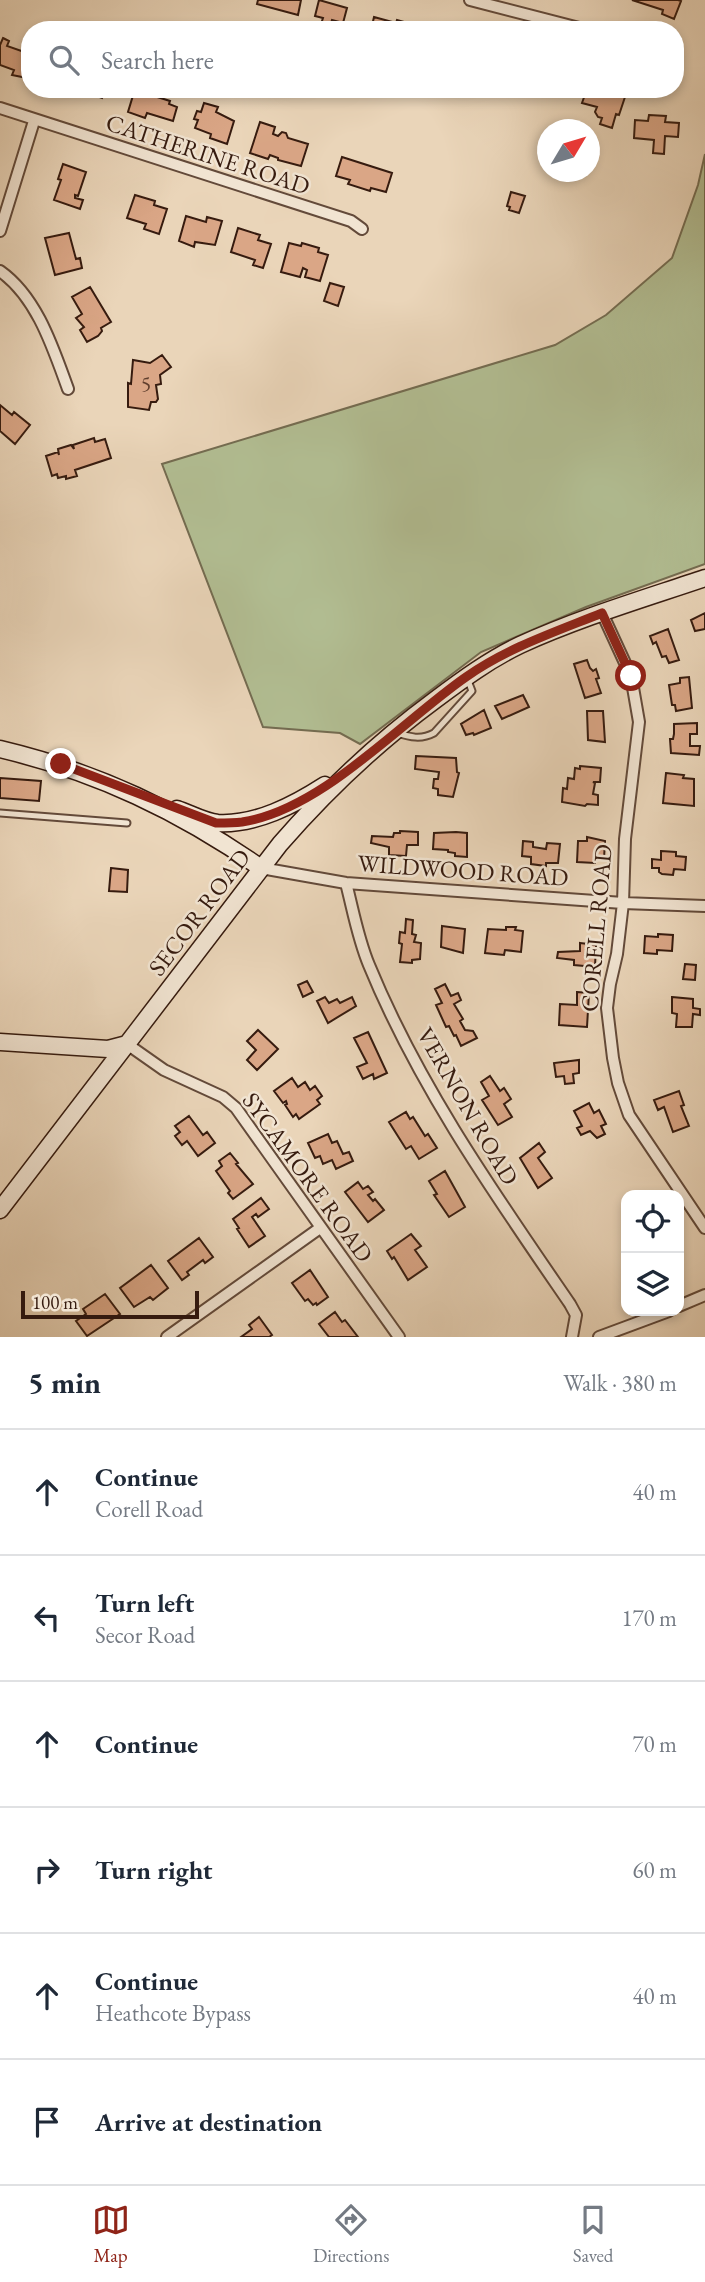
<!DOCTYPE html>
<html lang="en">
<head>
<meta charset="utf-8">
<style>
	:root { --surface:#fff; --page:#f2f2f3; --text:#1f2937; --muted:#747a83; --line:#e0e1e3; --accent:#8f2418 }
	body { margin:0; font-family:"EB Garamond",serif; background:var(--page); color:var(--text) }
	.controls { position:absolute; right:21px; bottom:21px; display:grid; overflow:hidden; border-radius:14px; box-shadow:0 4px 10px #0003 }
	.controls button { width:63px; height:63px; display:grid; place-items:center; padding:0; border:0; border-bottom:2px solid var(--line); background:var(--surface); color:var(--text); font:35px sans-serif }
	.compass { position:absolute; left:537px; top:119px; width:63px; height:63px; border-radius:50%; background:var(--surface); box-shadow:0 4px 10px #0003; rotate:52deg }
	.scale { position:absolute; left:21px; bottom:18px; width:178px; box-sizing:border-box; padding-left:7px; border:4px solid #361b0f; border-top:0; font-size:19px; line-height:24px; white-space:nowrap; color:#361b0f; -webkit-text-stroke:5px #f1e4d2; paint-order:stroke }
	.stop { position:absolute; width:21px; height:21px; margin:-16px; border:5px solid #8f2418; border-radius:50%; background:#fff }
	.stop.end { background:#8f2418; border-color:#fff; box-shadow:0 2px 7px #0008 }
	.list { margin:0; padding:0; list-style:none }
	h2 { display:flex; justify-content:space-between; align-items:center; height:91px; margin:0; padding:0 28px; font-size:30px }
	h2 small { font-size:23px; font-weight:400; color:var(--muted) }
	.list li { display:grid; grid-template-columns:46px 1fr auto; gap:21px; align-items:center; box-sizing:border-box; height:126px; padding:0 28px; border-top:2px solid var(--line) }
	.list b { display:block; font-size:26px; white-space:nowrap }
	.list p { margin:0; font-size:23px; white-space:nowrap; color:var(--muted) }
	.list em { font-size:23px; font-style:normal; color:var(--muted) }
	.icon { flex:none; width:38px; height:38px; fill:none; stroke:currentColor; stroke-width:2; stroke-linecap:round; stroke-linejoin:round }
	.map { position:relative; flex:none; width:705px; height:1337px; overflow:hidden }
	.search { position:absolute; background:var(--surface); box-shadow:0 4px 10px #0003; left:21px; right:21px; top:21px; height:77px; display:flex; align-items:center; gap:18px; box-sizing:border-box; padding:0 24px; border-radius:28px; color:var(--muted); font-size:26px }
	.sheet { height:847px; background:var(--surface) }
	nav { display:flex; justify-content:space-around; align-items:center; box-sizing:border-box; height:98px; border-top:2px solid var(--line); background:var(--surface); font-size:19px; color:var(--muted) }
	nav a { display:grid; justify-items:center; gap:4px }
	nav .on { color:var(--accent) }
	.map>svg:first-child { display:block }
	.green { fill:#b2be93; stroke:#746c51; stroke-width:2 }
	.building { fill:#daa686; stroke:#361b0f; stroke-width:2 }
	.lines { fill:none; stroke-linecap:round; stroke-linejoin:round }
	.lane-casing { stroke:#634a3a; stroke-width:9 }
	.street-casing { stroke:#634a3a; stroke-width:14 }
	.secondary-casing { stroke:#361b0f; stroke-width:19 }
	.lane { stroke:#f1e4d2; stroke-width:5 }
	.street { stroke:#f1e4d2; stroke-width:10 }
	.secondary { stroke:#f1e4d2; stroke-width:16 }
	.route { stroke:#8f2418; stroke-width:9 }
	.labels { text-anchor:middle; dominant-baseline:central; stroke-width:5; stroke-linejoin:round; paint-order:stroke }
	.number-label { font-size:21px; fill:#5f3e2d }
	.street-label { font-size:24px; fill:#361b0f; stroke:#f1e4d2 }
</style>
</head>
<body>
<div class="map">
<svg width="705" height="1337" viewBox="0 0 705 1337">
	<rect width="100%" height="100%" fill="#ead5b9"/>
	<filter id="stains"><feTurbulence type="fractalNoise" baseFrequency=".00286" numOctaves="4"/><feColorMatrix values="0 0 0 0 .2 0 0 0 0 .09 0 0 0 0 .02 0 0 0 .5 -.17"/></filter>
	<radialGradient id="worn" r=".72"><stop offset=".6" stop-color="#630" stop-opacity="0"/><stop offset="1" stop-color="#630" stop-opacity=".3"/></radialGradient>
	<path class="green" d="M705,154V564L586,607L481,652L360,744L340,733L263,727L162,464L555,345L606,315L672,258L698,185Z"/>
	<path class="building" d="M258,0H301L298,15L257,4Z
		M319,0L347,8L343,23L332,20L330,26L321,24L323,18L315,16Z
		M632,0H678L681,1L674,19L662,14L663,10Z
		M374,17L396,23L397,20L411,24L409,30H371Z
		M3,38L9,41L7,46L30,54L27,78L12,75L14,70L0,65V45Z
		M104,89L102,98L82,91L80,95L64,90Z
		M135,89L152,92L151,95L170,101L169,104L177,107L173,121L147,113L145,118L128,112Z
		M587,89H614L613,93L625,97L619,115L616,114L612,128L600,124L602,118L598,117L595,112L597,107L582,103Z
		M204,103L218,107L216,112L234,121L227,144L210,138L211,134L195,128L198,120L194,119L197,111L201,112Z
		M649,115L666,116L665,122L679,123L678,137L665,136L664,154L653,153L654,140L634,138L635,120L648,121Z
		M260,122L275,127L273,134L278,136L282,132L286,133L288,138L308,144L301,166L278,160V158L270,155L268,159L250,153Z
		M342,157L392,173L386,192L371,188L370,191L348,184L350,180L336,176Z
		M63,164L86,172L78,196L75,195V198L83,200L80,209L54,200L61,180L58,179Z
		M511,192L525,196L519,213L509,210L510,207L507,206Z
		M135,195L155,201L154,205L167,209L159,234L144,229L146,224L127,218Z
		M186,216L206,222L207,217L222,221L215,245L195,242L194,247L179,241Z
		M238,228L260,235L258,240L271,244L263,268L253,265L255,260L231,252Z
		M69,233L76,259L80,258L82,268L55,275L45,238Z
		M289,243L301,246L302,243L319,248L318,252L328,255L320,281L305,277L307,270L303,268L300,277L281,272Z
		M330,283L344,287L338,306L324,301Z
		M90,287L111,322L101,328L102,331L98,336L87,342L80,330L84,327L76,318L82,314L72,297Z
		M162,355L171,367L160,375L161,384L156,385L158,399L156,402H151L149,410L128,407V383L131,384L133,360L150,363Z
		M0,405L12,415L14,412L30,425L15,444L0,431Z
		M94,438L95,442L105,439L111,458L75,470L77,476L66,479V476L58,478L57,474L52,476L46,456L58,452L59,455L58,449L71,445L74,449L73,445Z
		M705,613V629L695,631L691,620Z
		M668,629L679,660L669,663L666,656L662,657L656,642L653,644L650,636Z
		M587,660L590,668L593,671L596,669L599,678L596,679L601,693L585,698L574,664Z
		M689,677L692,708L676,711L675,705H672L669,685L680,683V678Z
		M523,695L529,707L502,719L495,706Z
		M484,710L491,728L474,735L473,733L466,735L461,724Z
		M587,711H603L605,742L588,740Z
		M697,723V734H690V746H700L699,755L671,753L670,739H673L674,734V724Z
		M416,756L456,758L457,772L459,773L453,797L438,795V789L433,788L434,779H438L439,772L415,769Z
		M580,766L601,768L600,782H593L595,783L593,794L598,795V805L587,804L585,806L562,802L563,788L567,789L568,778L574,779L575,768L580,769Z
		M666,773L684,775L683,778L694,779V806L663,803Z
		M0,778L41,781L39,801L0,798Z
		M400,831L418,832V845H407L406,856L389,855V847L371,843L372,836L393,837L394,833H400Z
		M456,832L467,833V857L455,856V853L448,852V850L433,849L434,833Z
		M587,837L605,841L604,859H595V863L577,862L578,841H587Z
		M523,841L533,842V847L546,849L547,843L560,844L558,863H546V866L531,864V857L522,856Z
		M661,851L676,852V856L686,857L685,870L674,869L673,875L662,874L659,872V868H652V859L661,860Z
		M111,868L128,870L127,892L109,891Z
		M406,919L413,920L412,934L416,935L414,942L421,943L420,959L412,960V963L400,962L402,944L399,943L400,932L405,933Z
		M442,926L465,929L463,953L441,947Z
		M506,927H516L515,930L523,931L521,952L505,950L504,955L485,953L488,929L506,930Z
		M658,934L673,935L672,951L657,950V954L644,953L645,936L658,937Z
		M580,943L596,945L595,967L574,965V960L557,958L558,952L580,951Z
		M685,964L696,965L695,980L683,979Z
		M307,981L313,992L303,997L298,985Z
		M445,984L451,996L458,993L461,1000L454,1004L463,1019L460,1021L465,1030L473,1031L477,1038L461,1046L456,1035L454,1036L449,1026L446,1027L436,1005L442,1003L435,989Z
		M577,992L589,993L587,1027L559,1025L560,1004L577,1005Z
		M325,997L329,1003L337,999L340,1003L352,997L356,1006L328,1023L317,1001Z
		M672,997L693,999V1008L700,1009V1015L693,1014L692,1027H676L677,1014L672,1013Z
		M258,1030L278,1049L257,1070L247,1060L256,1050L247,1041Z
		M368,1032L387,1073L374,1079L373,1074L363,1079L357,1067L367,1063L354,1038Z
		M579,1060V1073L573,1074L574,1083L565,1084L564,1076L556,1077L554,1063Z
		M490,1076L500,1091L504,1088L511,1099L504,1104L512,1117L498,1125L482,1100L489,1096L481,1082Z
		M292,1078L298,1087L305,1082L310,1090L315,1086L322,1096L317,1100L320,1104L299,1119L296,1114L293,1117L285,1105L287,1104L286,1101L283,1103L274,1091Z
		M679,1091L684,1105L681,1106L689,1126L673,1132L664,1107L658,1110L654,1100Z
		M589,1103L594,1113L599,1110L606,1124L601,1126L605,1134L597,1138L590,1131L581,1135L577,1128L582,1126L574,1111Z
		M406,1112L410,1119L413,1117L425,1136L428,1134L437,1148L419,1159L411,1146L406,1149L389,1122Z
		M189,1116L203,1135L207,1132L215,1143L198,1156L187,1141L182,1145L175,1136L180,1132L175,1126Z
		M328,1134L332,1143L337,1141L343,1154L349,1152L353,1161L336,1169L332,1160L323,1164L320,1156L315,1158L308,1143Z
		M539,1143L545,1152L538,1158L552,1178L538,1188L520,1158Z
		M230,1153L238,1163L236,1164L253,1184L233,1199L228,1193L230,1191L216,1171L222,1166L219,1161Z
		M445,1171L465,1207L449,1217L434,1195L437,1194L429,1181Z
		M358,1182L363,1189L368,1186L373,1192L368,1195L373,1201L375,1199L384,1210L368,1222L345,1192Z
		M261,1198L269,1209L258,1217L256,1214L252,1217L265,1236L249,1247L237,1229L239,1228L233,1219Z
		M411,1234L421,1246L415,1250L427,1267L408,1280L394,1257L392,1259L387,1251Z
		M199,1238L213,1257L205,1263L203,1260L187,1272L189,1275L182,1280L168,1261Z
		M151,1265L168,1288L153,1300L150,1297L134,1307L120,1288Z
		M310,1270L328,1297L317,1305L316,1303L313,1305L308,1299L305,1301L292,1283Z
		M105,1294L120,1314L87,1336L76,1321L86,1314L83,1309Z
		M335,1312L342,1322L345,1320L358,1337H329L319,1324Z
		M259,1317L272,1335L269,1337H241L252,1329L249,1325Z"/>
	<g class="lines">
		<defs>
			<path id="lane" d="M397,733C410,737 421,740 434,733L472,691L467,678
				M0,813L127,823"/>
			<path id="street" d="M470,0L587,30
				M0,108L351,221L362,229
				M0,231L34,121
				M0,271C37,297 53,348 68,389
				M602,613L631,676L639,722L625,839L623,903L617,954L610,984L607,1008L613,1058L618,1083L629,1115L705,1228
				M261,868L346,883L623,903L705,906
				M346,883C353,910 358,939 369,965C419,1087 496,1196 570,1304L576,1315L572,1337
				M127,1044L164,1070L223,1097L236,1108L399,1337
				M679,1306L705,1295
				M167,1337L320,1228
				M599,1337L669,1311"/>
			<path id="secondary" d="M0,749C97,772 179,811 261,868
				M177,809C189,813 205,822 218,823C256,825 294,805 325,785
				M0,1042L108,1049L127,1044
				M0,1210L280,844C327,790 378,742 435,700C463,679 489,660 520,645C579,618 643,599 705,578"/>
		</defs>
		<use href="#lane" class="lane-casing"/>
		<use href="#street" class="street-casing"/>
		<use href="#secondary" class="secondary-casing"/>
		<use href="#lane" class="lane"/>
		<use href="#street" class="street"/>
		<use href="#secondary" class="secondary"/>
	</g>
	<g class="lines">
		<path class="route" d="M61,764L216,823C224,823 234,823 242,822C322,810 401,722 466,677C507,648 555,632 602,613L631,676"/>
	</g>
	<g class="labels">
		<g class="number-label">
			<text x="146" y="383">5</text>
		</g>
		<g class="street-label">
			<text transform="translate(208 154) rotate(18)">CATHERINE ROAD</text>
			<text transform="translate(463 870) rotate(4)">WILDWOOD ROAD</text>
			<text transform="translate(199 912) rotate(-53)">SECOR ROAD</text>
			<text transform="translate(596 928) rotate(-85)">CORELL ROAD</text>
			<text transform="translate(468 1106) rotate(60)">VERNON ROAD</text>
			<text transform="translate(308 1177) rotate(54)">SYCAMORE ROAD</text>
		</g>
	</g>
	<rect width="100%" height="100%" filter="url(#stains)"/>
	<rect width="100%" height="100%" fill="url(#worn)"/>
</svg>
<div class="controls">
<button><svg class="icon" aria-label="locate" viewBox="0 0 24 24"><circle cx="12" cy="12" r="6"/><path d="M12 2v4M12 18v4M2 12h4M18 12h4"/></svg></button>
<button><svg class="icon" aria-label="layers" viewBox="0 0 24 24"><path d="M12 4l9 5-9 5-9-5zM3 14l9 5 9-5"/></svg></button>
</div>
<svg class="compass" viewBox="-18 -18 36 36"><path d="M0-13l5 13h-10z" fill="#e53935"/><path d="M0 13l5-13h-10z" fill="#747a83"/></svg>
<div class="scale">100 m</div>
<div class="stop" style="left:631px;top:676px"></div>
<div class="stop end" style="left:61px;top:764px"></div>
<div class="search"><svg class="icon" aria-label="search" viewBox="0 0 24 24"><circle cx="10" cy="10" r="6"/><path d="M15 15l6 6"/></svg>Search here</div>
</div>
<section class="sheet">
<h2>5 min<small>Walk · 380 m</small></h2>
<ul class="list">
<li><svg class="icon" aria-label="ahead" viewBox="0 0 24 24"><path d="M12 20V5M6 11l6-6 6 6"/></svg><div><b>Continue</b><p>Corell Road</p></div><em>40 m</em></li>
<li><svg class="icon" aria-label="left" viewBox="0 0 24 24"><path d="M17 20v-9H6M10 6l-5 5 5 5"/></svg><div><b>Turn left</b><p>Secor Road</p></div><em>170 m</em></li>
<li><svg class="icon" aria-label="ahead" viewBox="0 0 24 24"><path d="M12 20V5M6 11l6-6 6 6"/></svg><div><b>Continue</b></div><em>70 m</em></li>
<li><svg class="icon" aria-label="right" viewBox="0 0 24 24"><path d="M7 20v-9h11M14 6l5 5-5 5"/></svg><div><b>Turn right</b></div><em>60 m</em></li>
<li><svg class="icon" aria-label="ahead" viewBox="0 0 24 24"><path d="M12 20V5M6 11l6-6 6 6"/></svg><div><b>Continue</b><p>Heathcote Bypass</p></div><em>40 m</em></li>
<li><svg class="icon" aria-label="arrive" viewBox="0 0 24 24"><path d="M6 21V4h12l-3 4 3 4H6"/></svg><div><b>Arrive at destination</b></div></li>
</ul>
</section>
<nav>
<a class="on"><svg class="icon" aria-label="map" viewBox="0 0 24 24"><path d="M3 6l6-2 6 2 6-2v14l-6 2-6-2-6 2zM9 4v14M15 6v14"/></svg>Map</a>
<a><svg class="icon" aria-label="directions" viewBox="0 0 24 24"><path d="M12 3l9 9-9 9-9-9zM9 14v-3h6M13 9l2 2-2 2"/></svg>Directions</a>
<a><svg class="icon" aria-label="saved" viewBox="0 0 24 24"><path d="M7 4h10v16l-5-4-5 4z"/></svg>Saved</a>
</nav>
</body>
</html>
